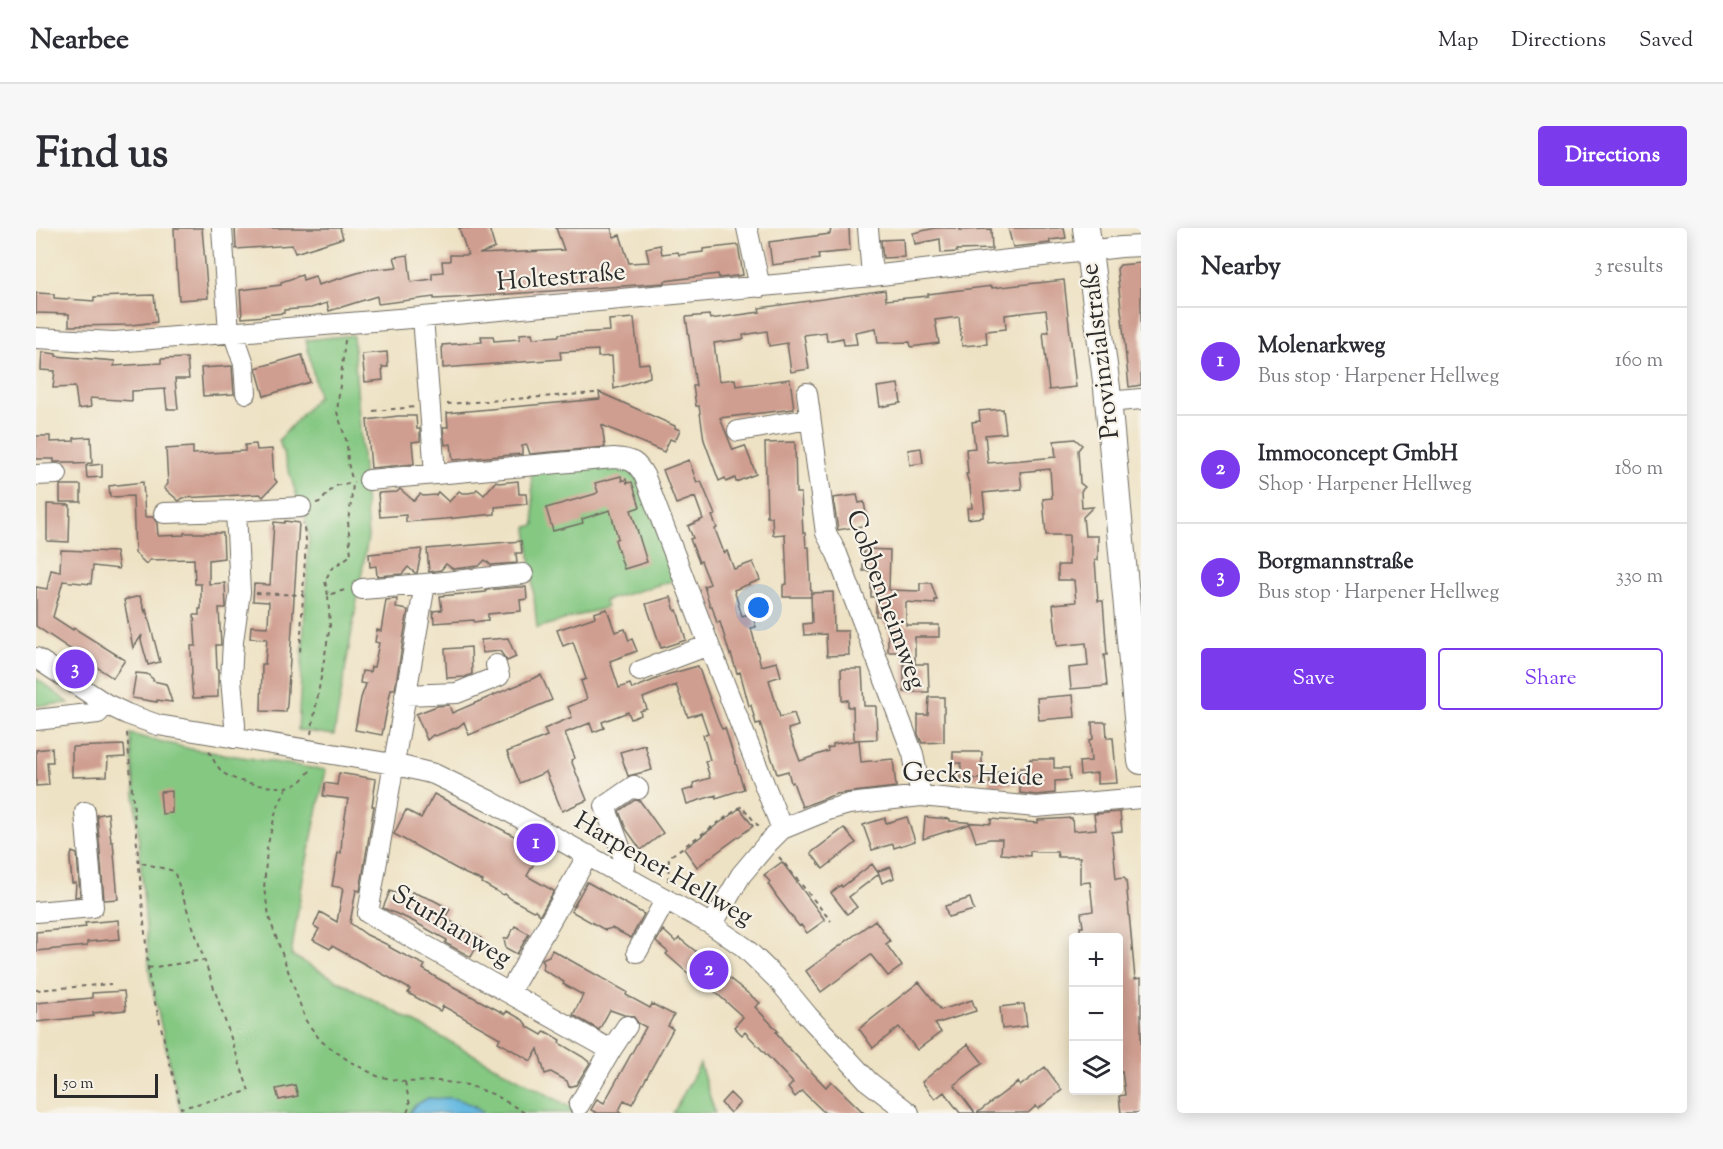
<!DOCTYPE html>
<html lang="en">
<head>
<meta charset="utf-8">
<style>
	:root { --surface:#fff; --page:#f7f7f7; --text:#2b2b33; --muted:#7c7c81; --line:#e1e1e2; --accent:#7c3aed }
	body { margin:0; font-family:"Sorts Mill Goudy",serif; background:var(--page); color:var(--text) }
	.controls { position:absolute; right:18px; bottom:18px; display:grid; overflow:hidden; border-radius:6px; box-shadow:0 3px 15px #0003 }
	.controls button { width:54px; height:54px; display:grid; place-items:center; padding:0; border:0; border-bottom:2px solid var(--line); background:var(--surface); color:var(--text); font:30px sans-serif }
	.scale { position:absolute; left:18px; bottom:15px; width:104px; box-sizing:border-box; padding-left:6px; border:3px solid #2b2b2b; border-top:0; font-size:16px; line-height:21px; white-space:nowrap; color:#2b2b2b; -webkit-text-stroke:4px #f7f3e8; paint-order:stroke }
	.you { position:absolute; left:723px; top:380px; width:21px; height:21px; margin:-15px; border:4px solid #fff; border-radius:50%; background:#1a73e8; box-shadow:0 0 0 9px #1a73e833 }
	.badge { display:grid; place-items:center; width:39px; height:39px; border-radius:50%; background:var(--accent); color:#fff; font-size:20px; font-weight:700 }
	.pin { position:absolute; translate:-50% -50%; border:3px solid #fff; box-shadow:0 2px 6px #0006 }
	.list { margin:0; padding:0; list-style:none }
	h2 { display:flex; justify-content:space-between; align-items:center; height:78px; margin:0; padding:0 24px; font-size:26px }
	h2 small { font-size:20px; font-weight:400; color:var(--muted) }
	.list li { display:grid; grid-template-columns:39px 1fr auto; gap:18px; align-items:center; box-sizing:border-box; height:108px; padding:0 24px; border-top:2px solid var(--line) }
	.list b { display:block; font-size:22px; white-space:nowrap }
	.list p { margin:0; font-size:20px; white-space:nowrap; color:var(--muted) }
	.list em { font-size:20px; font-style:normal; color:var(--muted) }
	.actions { display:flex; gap:12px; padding:18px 24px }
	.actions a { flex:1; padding:14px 0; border:2px solid var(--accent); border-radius:6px; text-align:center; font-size:21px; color:var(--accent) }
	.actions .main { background:var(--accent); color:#fff }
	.icon { flex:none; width:33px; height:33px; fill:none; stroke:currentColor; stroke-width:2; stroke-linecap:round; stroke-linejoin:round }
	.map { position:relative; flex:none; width:1105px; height:885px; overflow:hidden; border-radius:6px }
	header { display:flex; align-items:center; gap:36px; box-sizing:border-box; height:84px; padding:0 30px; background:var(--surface); border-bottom:2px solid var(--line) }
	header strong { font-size:28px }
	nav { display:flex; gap:33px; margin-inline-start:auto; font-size:21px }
	.intro { display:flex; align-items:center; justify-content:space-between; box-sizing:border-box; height:144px; padding:0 36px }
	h1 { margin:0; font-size:42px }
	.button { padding:15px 27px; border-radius:6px; background:var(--accent); color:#fff; font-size:21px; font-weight:700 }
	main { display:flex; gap:36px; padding:0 36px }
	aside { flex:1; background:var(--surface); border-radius:6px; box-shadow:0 3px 15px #0003 }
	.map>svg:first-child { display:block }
	.green { fill:#84c882; stroke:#587a56; stroke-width:1.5 }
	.water { fill:#66b9e1; stroke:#487286; stroke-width:1.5 }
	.building { fill:#cf9e90 }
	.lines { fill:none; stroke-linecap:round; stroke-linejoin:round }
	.minor-casing { stroke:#6f6b61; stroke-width:22 }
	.major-casing { stroke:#6f6b61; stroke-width:28 }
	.path { stroke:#6f6b61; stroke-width:2; stroke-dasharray:4.5 4.5; stroke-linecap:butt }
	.minor { stroke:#fff; stroke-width:20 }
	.major { stroke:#fff; stroke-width:26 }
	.labels { text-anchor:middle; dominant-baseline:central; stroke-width:4.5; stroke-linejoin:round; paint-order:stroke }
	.street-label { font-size:26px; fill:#2b2b2b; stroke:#f7f3e8 }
</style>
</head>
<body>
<header>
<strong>Nearbee</strong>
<nav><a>Map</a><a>Directions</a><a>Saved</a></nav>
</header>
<div class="intro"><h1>Find us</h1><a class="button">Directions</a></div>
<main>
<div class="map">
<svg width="1105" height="885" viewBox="0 0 1105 885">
	<rect width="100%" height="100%" fill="#f7f3e8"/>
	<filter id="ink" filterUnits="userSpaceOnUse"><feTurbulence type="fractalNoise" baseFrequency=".0167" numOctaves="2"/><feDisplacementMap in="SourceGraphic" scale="12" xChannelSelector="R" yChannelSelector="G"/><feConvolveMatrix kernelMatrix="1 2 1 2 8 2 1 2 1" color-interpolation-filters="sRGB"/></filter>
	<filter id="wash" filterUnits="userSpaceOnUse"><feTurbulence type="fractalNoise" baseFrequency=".008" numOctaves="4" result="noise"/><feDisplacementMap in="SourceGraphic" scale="24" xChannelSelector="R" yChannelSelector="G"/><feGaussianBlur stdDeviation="1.35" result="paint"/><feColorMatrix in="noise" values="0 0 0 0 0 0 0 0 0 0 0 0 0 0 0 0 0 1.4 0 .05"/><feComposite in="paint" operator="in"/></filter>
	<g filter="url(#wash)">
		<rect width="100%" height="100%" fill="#eee2c4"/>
		<path class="green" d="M317,107L332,309L298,507L262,502L273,310L267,276L263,275L243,212L282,168L270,112Z
			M590,235L600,241L639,352L568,373L571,379L501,400L491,299L499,297L495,245Z
			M0,450L33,475L0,478Z
			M94,506L155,521L290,542L267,651L255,727L545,885H448L439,878L426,873L412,870L403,871L392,870L378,878L373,885H145L114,749Z
			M664,836L679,885H637Z"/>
		<path class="water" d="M392,870C399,871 405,870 412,870C425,870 438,878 448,885H373L378,878Z"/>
		<g id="blocks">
			<path class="building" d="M138,0H166L172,70L143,72L141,43H140Z
				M199,0H304L307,10L259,25L256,17L200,21Z
				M423,0H453L459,20L443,26L528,22L520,0H575L578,9L584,7L593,35L613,34L610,20L624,17L626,26L642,24L643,27L667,24V21L702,17L707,47L683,50L682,46L629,53V55L417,70L398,71V69L342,76L341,68L293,83L291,75L275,80L248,82V85L229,87V88L206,90L204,62L245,57V54L266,47L267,52L279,48L282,57L331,42L361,39L358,29L372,27L375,54L396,51V45L407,44L406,33H414V27H432Z
				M795,0H813L814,23L782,26L783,31L736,37L733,14L794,6Z
				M899,0H924V2L955,1L956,21L921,22V24L905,25L904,11L879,16L877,5Z
				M972,0H1028L1030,10L1014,12V15L977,19Z
				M867,11L868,29L847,30L845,12Z
				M1105,35V157L1093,159L1081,41L1084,37Z
				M1028,52L1040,159L1013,162L1007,104H1013L1010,82L969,87L970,101L950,103L951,116L926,118L923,89L899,92L903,115L875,119L874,114L842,115L840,100L819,104L821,116L808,117L807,110L791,113L790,104L768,107L773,141L755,144L751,115L733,118L731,103L707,107L708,111L678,115L683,153L699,151L700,158L754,151L758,181L684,190L697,222L709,218L720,246L700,254L699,250L690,254L689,250L683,253L668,212L663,178H660L657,158H660L650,89L673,87L674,91L724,84L723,80L849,62L850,72L892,68V66L956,58V60Z
				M0,65L18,66V70L58,73V69L118,67L121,94L95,97L33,98V86L0,85Z
				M598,90L603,136L613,135L614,149L578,161L576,128L562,129V122L524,124L525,131L407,140L406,117L446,114L445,108H457L458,113L484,111V106L496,105L497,110L523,108V106L574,103L573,92Z
				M6,124L20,126V128L79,133L78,138L125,135V131L151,130L153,151H139L142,181H131L129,161L96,163V173L54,170L55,179L42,181L39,159L17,160L19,143L5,142Z
				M351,124L352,139H346L347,152L329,154L326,126Z
				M266,127L274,154L228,168L220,140Z
				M196,138L198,166L167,168L165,140Z
				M862,156L865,175L844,179L841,159Z
				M563,164L639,198V200L644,202L639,213L634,211L628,224L566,197L569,219L494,226L491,217L486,218V226L417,232L415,216L409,217L407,199H412L411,185L564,171Z
				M967,181L970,205L949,207L952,235L1020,229L1018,213L1039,211L1046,217L1042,222L1044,255L1049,259L1045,263L1046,280L1057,279L1047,289L1049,308H1062V332H1059L1062,373H1067L1071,427H1068L1071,458L1035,461L1033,440L1052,438L1050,415L1021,418L1017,376L1040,374L1038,352H1022V337H1033V307H1010L1007,271L1016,270L1014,241L984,244L986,261L947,265L949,284H947V289L932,291L931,280H936L934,258L930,246H932L930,221L939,220L936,194L944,193L943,183Z
				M362,188H380L381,201H384V213L376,214L378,236L335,240L331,192Z
				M0,208H14V214L38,213V210L55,209L56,235L39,236V234H18V231H0Z
				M759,214L760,265H765L767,305H769L770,319H773L775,369H747V357L751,356L749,306L737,307L736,289H731L729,215Z
				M220,216L221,222L236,221L238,250L241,254L227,269L224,266L147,270L143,273L128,260L132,256L130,221L157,219V226L191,224L209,223V217Z
				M885,220L887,235L874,237L872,222Z
				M653,232L661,255L665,253L679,287L676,288L681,300L679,301L688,325L691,323L698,341L717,334L724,352L698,362L706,388L716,385L720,399L715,400L725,438L741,434L745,448L733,452L744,489L758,485L762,498L752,501L764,533L792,523L791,520L797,519V516L823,512L825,534L857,531L860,559L800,566L766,579L757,554L755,555L752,543L741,546L724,495L720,496L715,477L713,478L704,444L701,445L695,426L694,427L684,394L681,395L676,378H674L668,358L674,356L665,333L663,334L654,311L657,310L652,298L667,291L659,269L640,276L627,242Z
				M66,236V249L51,250L50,238Z
				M585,248L586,253L590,251L591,255L596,254L604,279L595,282L611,334L588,341L579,312L582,310L574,282L546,291L547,295L517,303L510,280L559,266L562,264L559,255Z
				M460,253L463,255L482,253L483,266H490L491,276L459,279V286L409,291L370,294V287L344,289L342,265L361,264L364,261L378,273L384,266L387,268L400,267L402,264L413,274L423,263L426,265H432L438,264L441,261L448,267Z
				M107,254L109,289H117L121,295L122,308L148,307V305H187L188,330L173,332V356L189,355L190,380H183L185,417H180L181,442H182V469L157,470L155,447H156L155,418H160L158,387H163V381H165V356H159L158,331L114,332L110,336L99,325L97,268L74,269L73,258Z
				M24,257H45V274H24Z
				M821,267L823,275L828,274L832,297L802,302L797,270Z
				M11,276L34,277L33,314L11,313Z
				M249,293L263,295L251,476L250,484L225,483L226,436H229L231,411L214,410L215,398L232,399L233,374L217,373L218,356L234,357L238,294L248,295Z
				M485,313L486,325H480L481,335L455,337L449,332L443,338L417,341L410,336L405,342L393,344L391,321Z
				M386,321L381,345H379L372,339L366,346L341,348L340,338L334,339L333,326Z
				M828,321L854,322L853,362L884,363V355H895L901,372H899V376L870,374V397H903V409H879V436H892L893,464H868V424H852V397H847V391H845V388H840V369H835V343H827Z
				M25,322L80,324L83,341L57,338L55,356L27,353L17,389L37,402L38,400L89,432L77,450L0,398V359L11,361L15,342L24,344Z
				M482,359H490L491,371L484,372L485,383L452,386V392L438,394V392L398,395L397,383L406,382L404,368L450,364V362Z
				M797,364L798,403H812L813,427L791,428L790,406L768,407L767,396L776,395L775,365Z
				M104,368L109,384L110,381L124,434L112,437L105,412L106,407L97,420L88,372Z
				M635,369L639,383L641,382L650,412L625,420L610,376Z
				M361,371L360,380L372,382L359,461H355L346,507L319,502L325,470L330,456L324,455L326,443L334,444L335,439H338L343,415L339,414L341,402L345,403L350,372Z
				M571,381L579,404L589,401L593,413L596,411L601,423L574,433L583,460L594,456L596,461L630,447L662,438L683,495L686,501L689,500L708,561L680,570V567L651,576L647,563L658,560L657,555L674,550L669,533L674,532L667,507L672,505L665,485L652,489L640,457L607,470L611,481L604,483L605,487L595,491L592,484L566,494L568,500L557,504L554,495L529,505L539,530L535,532L551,572L526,583L510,544L484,555L471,524L511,508L508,501L536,489L532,479L551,471L545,453L550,451L537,414L527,418L521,402L559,389L558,385Z
				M472,410L480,429L471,433L464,423L446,425L445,412Z
				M435,419L436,446L429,449L411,450L409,421Z
				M805,441H826L828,478H840L841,511L818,512L817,479H812V472L806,473Z
				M100,445L111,446L117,451V453L130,456L136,474L121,472V474L96,470Z
				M505,447L516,472L433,507L428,494L422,499L399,508L397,507L391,512L380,486L401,478L413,477L416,485Z
				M1037,467L1039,489L1003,492L1001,470Z
				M893,469H908V514L886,515L882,506V487H892Z
				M1056,494H1070L1071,510H1077L1081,555L1061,556V545L1044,547L1043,534L1055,533L1053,512L1057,511Z
				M88,517L89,529L72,530L71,548L36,549V519Z
				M609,517L616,542L592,548L584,524Z
				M16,520L17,534H11L13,557L0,558V522Z
				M917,524H946V551H925V535H917Z
				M994,531H1018V540H1033L1034,552L1019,553V565L1000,567L984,565V556L954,558L953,545L984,543V540H994Z
				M303,545L340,551L336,578H338L324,663L320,662L314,695L331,707L354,718L353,719L364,725L389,737L387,741L401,750L469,786L471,783L487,792L492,799L506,807L509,803L524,812L523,815L547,829L554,835L540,857L533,859L531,853L515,844L509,846L502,821L495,833L462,814L464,810L407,778L404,783L372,765L374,761L296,718L294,721L277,712L283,701L278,698L284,684L301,694L307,660L296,658L302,625H305L306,607L312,571L287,568L289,555L301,557Z
				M136,563V585L126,586L124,564Z
				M398,566L505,622L491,648L518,663L504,687L499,682L497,683L475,671L469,666L467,667L446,655L447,653L430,646L358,606L370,582L385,590Z
				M599,572L604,573L627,605L605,622L590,601L583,583Z
				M704,580L717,598L661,639L648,621Z
				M1084,584L1086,603L1076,604L1080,651L1088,650L1090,652L1099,751L1105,750V885H1085L1083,868L1089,867L1086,843L1083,844V824H1085L1083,804V710H1067V707L1045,710L1044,699H1047L1045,685L1057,683L1054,654L1044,655V629H1022L1021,624H1003L994,623V628L965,626L966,611H954L940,614L934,596L887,611L889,589L914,591V593L955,596V591L1002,595V592L1036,590L1037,603L1060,601L1058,586Z
				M72,585L75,614H77L82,671L68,672L61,587Z
				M871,589L879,613L858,620L857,616L836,622L827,597L849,590L850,595Z
				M808,600L820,615L787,641L775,625Z
				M36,624L41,626L44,668L39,669L40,655H36L34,632Z
				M746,634L789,692L771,705L765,697L763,698L741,669L732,656L734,654L728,647Z
				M836,636L843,646L842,643L855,639L858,650L846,655L843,646L813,669L821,679L811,686L795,665L805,657L806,659Z
				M551,654L608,686L595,710L576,700L569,702L535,683Z
				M354,663L373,671L376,664L397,672L414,681L409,690L445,710L435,729L409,715L411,712L375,692L347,680Z
				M934,670L938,682L912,689L909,678Z
				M82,692L84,711L51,714V718L0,723V704L50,699L49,695Z
				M839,692L854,713L850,716L866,738L852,748L835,727L785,764L770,743Z
				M479,698L493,706L481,726L470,720L468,711L472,710Z
				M627,702L640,714L643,710L724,775L719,779L742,803L740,804L747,814L790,859L795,853L828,885H789L766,863L759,869L752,860L757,855L709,804L706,807L698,799L707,789L669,755L668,757L648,742L630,726L632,724L620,714Z
				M516,722L591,764L590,767L614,780L616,776L638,787L632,798L637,801L596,876L588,872L583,883L587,885H561L555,882L561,871L568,875L610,799L602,795L597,788L588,787L574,782L563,802L537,787L547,767L527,756L528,754L506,741L508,736L506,731L513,728Z
				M883,754L905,782L936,772L940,783L899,796L905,804L881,822L863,799L837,820L823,801Z
				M88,763L90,782L57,785L58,788L0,794V775L56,770V765Z
				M988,776L991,798L966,801L964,779Z
				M932,816L947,835L918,857L939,885H924L908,864L899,871L886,854Z
				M1009,839L1026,862L1002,881L1000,878L992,885H941L982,854L984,858Z
				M259,857L262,868L243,872L240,861Z
				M694,865L704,875L694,885L685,875Z"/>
		</g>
	</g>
	<g filter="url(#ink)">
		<use href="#blocks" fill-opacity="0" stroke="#6f6b61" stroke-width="1.5"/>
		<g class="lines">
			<defs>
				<path id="minor" d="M186,0L193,105
					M711,0L724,59
					M832,0L836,48
					M387,89L399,246
					M197,104L208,136L210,165
					M0,110L78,114L387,89L836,48L1085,19L1105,18
					M771,165L790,305L801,326L877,526L885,568
					M1072,174L1105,171
					M702,203L774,191
					M0,247L21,246
					M333,252L578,230C596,231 601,234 609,249L673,417L746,601
					M128,285L200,283L265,279
					M487,346L389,356L332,685L473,765L552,627
					M326,361L389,356
					M0,430L70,476L91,486L122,497L357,536L398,546L454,573L676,697L708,719L743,753L772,788L833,854L873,885
					M604,443L673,417
					M369,467L421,465L463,448L460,437
					M0,492L62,485L70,476
					M198,510L199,497L195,451L197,413L204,364L200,283
					M586,646L589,633L569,578L598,558L602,561
					M0,684L57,679L49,584
					M676,697L705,647L731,616L746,601L792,582L813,576L885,568L1000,579L1105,570
					M601,724L630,671
					M473,765L575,822L543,877
					M575,822L591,798"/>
				<path id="major" d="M1050,0L1071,160L1105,533"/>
			</defs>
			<use href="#minor" class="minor-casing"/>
			<use href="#major" class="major-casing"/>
			<path class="path" d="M309,112L301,184L311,215L312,235L316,251
				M411,176L559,165
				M337,183L379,179
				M280,275L284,274L299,258L318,254
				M220,365L267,367L264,425
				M267,367L270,311L267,295
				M292,367L289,353L295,341L315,327L312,293L315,275L317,256
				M91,505L113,750L145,880L213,863L138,643L102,634
				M275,506L294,398L292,367L309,362
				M173,523C177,531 181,540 189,546C201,555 248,564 261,556C268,552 272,545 277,539
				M251,559L240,583L231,620L228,661L234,692L270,793L285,813L313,833L341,848L369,854L402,853L432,857L459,867L489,885
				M743,629L795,693
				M632,653L633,629L706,578L723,599
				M112,740L168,732
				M0,762L75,756
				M369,854L374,877L371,885"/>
			<use href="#minor" class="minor"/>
			<use href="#major" class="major"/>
		</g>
	</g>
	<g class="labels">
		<g class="street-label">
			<text transform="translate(525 50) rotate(-5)">Holtestraße</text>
			<text transform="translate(1065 123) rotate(-97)">Provinzialstraße</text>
			<text transform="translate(849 372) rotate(70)">Cobbenheimweg</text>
			<text transform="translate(937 548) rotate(2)">Gecks Heide</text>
			<text transform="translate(627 642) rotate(30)">Harpener Hellweg</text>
			<text transform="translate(415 699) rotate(31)">Sturhanweg</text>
		</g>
	</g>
</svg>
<div class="controls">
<button>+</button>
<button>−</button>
<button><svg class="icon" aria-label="layers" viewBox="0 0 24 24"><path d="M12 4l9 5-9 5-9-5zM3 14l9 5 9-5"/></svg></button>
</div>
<div class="scale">50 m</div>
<div class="you"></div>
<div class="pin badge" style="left:500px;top:615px">1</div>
<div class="pin badge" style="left:673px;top:742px">2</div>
<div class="pin badge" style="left:39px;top:441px">3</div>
</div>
<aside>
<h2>Nearby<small>3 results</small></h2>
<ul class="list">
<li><span class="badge">1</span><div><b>Molenarkweg</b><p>Bus stop · Harpener Hellweg</p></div><em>160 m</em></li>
<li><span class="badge">2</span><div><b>Immoconcept GmbH</b><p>Shop · Harpener Hellweg</p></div><em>180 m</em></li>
<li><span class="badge">3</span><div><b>Borgmannstraße</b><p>Bus stop · Harpener Hellweg</p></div><em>330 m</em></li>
</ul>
<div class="actions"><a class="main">Save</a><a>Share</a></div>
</aside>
</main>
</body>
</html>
